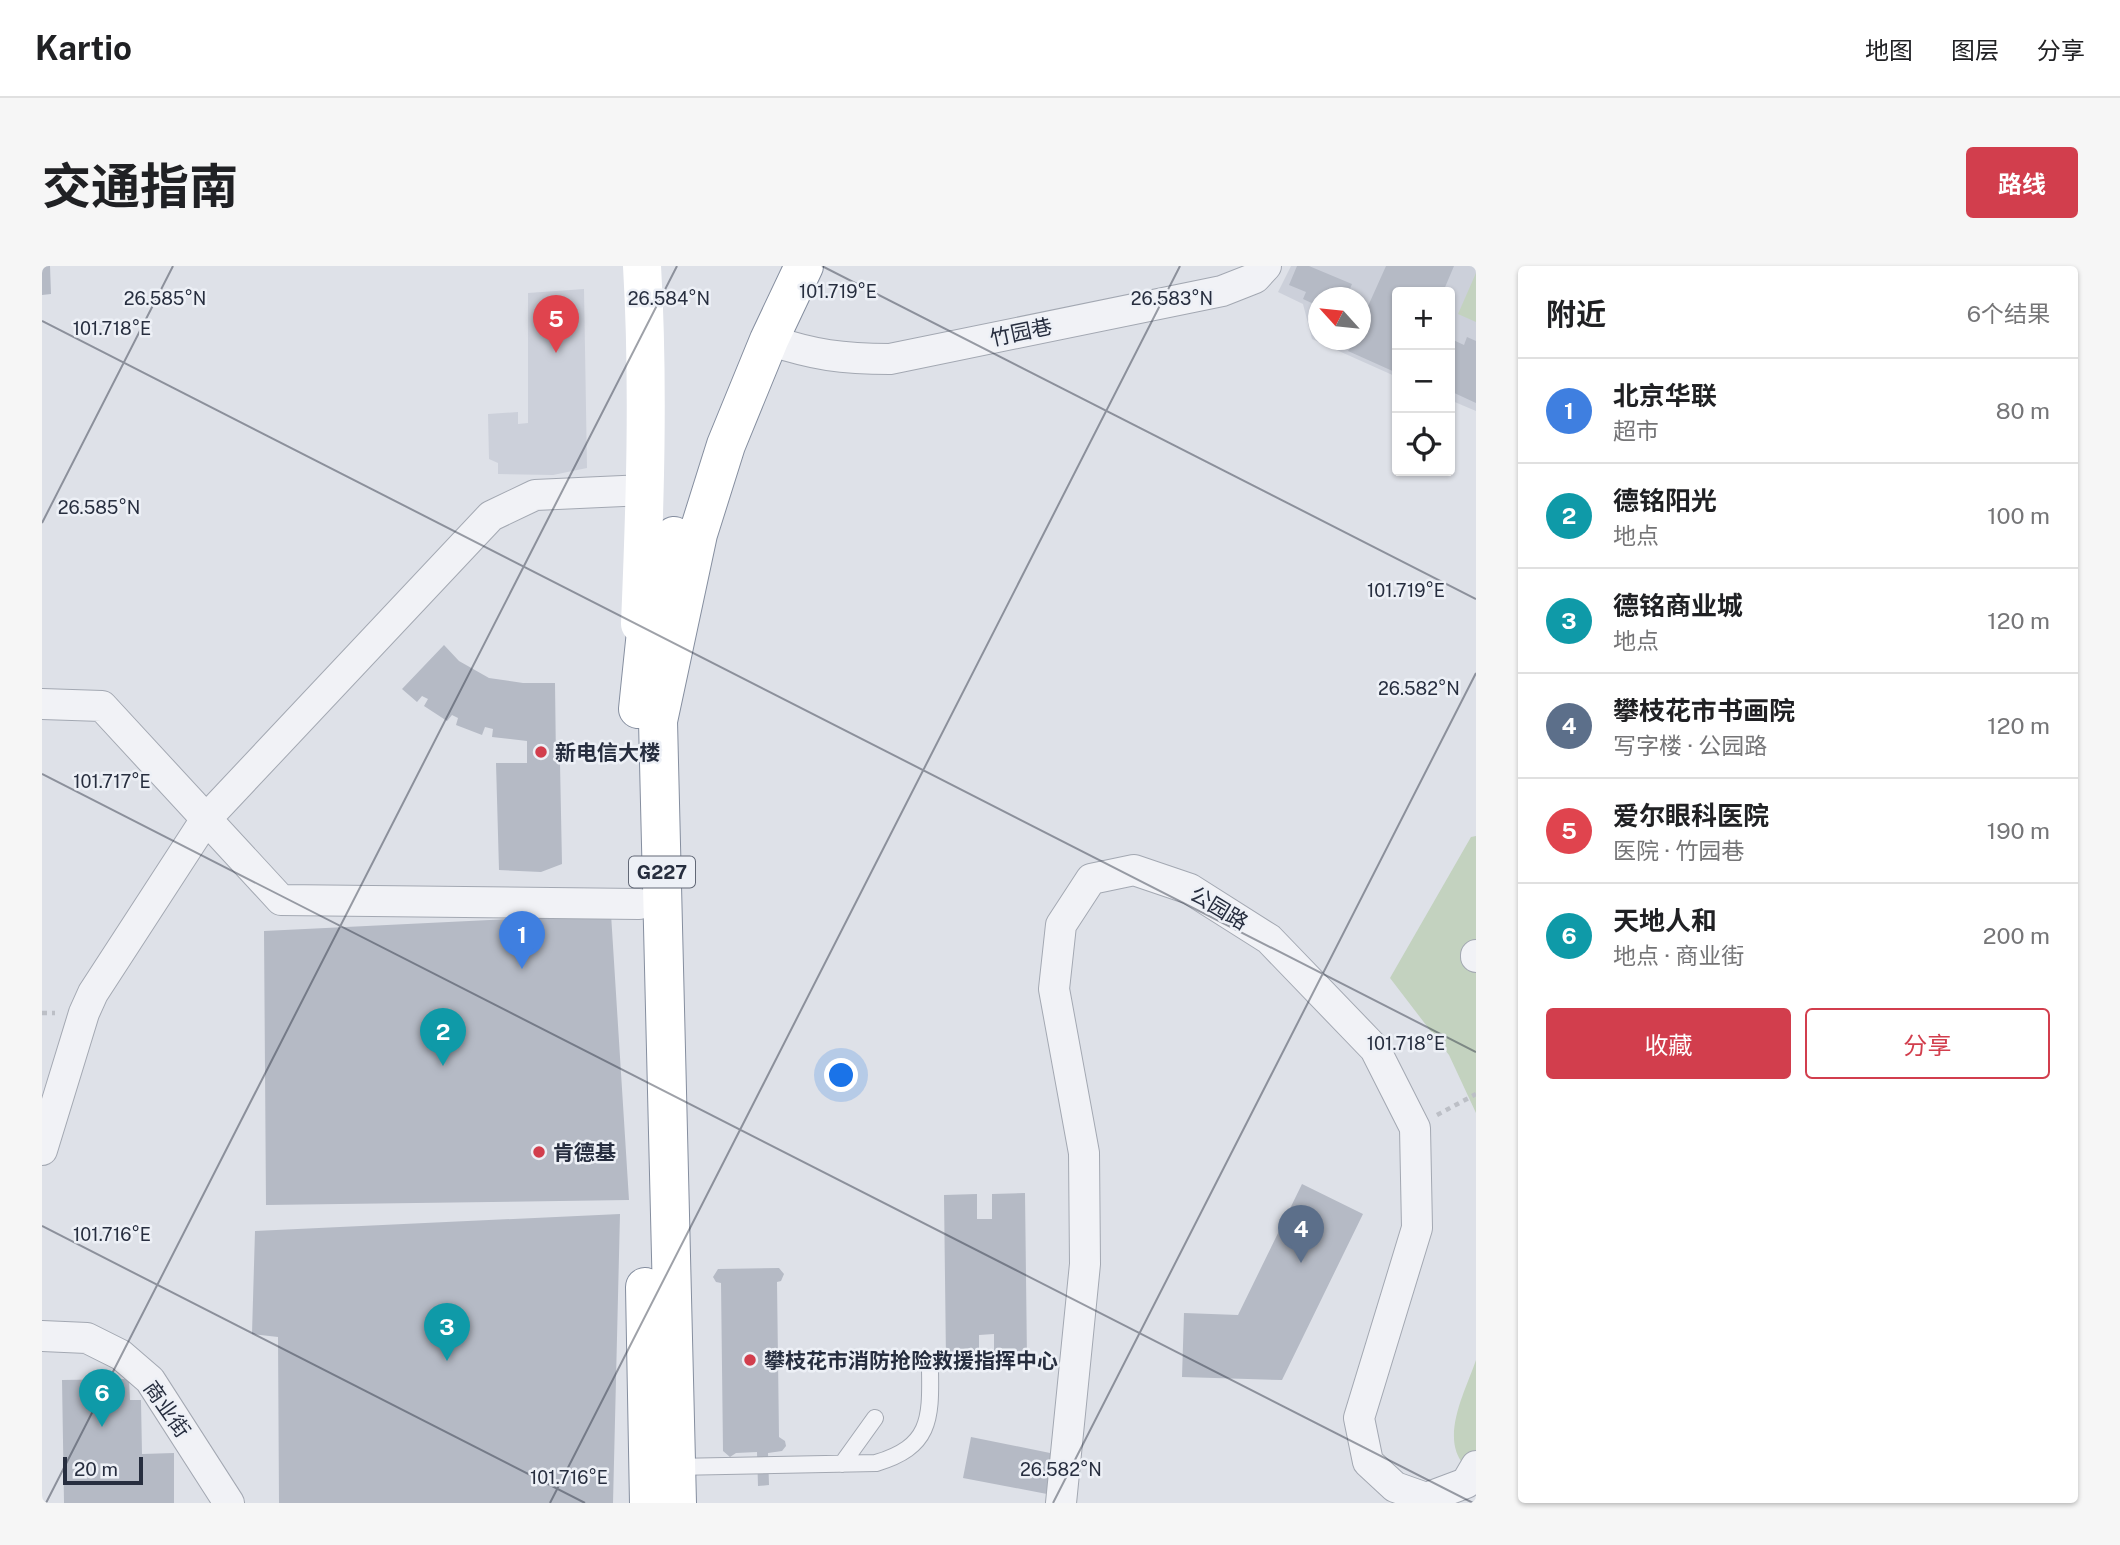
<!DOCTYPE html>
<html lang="zh">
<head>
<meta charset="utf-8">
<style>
	:root { --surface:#fff; --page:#f6f6f6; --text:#202124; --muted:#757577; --line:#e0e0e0; --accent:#d23e4d }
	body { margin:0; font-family:"Public Sans","Noto Sans SC",sans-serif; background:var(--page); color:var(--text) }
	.controls { position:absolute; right:21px; top:21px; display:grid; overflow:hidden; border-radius:7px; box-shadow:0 2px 5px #0004 }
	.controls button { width:63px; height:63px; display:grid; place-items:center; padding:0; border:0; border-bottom:2px solid var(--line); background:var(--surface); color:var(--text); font:35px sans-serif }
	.compass { position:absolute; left:1266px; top:21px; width:63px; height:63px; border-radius:50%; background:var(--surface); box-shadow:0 2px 5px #0004; rotate:297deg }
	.scale { position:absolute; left:21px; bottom:18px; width:80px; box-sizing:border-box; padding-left:7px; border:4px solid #272e3f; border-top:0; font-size:19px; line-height:24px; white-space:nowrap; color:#272e3f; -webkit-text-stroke:5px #edf0f6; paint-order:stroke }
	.you { position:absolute; left:800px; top:810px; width:24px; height:24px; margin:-18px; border:5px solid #fff; border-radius:50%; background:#1a73e8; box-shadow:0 0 0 10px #1a73e833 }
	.badge { display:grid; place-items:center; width:46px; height:46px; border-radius:50%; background:var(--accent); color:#fff; font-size:23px; font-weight:700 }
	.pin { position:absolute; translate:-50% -58px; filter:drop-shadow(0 2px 4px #0008) }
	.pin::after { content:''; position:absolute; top:37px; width:24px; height:21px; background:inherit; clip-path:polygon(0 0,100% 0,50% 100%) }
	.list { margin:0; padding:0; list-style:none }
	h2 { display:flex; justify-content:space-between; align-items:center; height:91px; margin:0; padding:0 28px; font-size:30px }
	h2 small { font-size:23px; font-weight:400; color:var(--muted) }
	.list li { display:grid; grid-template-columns:46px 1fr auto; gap:21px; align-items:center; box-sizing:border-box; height:105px; padding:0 28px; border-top:2px solid var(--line) }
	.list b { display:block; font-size:26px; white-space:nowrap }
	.list p { margin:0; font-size:23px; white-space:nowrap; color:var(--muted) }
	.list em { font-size:23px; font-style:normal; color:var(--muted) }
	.actions { display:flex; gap:14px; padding:21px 28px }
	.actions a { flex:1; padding:16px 0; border:2px solid var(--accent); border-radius:7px; text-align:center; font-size:24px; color:var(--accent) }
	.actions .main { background:var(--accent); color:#fff }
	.icon { flex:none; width:38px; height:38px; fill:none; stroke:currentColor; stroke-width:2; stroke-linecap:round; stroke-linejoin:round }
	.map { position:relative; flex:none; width:1434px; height:1237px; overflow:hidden; border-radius:7px }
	header { display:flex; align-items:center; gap:42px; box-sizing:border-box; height:98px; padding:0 35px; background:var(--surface); border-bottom:2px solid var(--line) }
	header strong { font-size:33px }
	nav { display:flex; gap:38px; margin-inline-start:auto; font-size:24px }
	.intro { display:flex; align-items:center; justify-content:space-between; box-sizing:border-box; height:168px; padding:0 42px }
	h1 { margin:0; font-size:49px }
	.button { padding:18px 32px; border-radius:7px; background:var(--accent); color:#fff; font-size:24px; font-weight:700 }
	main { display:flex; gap:42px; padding:0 42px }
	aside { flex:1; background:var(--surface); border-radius:7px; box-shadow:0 2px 5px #0004 }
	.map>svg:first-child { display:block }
	.built { fill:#ccd0da; fill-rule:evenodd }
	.green { fill:#c3d2bf }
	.building { fill:#b5bac5 }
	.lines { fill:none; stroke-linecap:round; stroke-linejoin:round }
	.lane-casing { stroke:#a3a8b2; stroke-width:18 }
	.street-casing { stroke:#a3a8b2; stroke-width:32 }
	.highway-casing { stroke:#858e9f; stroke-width:40 }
	.path { stroke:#bcbfc6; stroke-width:4.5; stroke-dasharray:5 5; stroke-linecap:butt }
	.lane { stroke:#f1f2f6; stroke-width:16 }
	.street { stroke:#f1f2f6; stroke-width:30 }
	.secondary { stroke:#fff; stroke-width:38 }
	.highway { stroke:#fff; stroke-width:38 }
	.ticks { fill:none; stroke:#272e3f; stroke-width:2; stroke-opacity:0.45 }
	.poi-dot { fill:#d23e4d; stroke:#edf0f6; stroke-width:2.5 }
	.labels { text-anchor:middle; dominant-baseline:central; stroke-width:5; stroke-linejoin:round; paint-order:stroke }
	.shield { fill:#edf0f6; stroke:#626876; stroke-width:2 }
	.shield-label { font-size:19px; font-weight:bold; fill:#272e3f }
	.street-label { font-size:21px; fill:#272e3f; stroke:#edf0f6 }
	.poi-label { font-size:21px; font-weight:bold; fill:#272e3f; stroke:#edf0f6; text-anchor:start }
	.ticks-label { font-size:18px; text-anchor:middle; fill:#272e3f; stroke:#edf0f6; stroke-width:5; stroke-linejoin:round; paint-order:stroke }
</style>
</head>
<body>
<header>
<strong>Kartio</strong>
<nav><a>地图</a><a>图层</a><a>分享</a></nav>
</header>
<div class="intro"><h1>交通指南</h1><a class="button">路线</a></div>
<main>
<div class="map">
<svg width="1434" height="1237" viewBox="0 0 1434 1237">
	<rect width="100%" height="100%" fill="#dee1e8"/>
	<path class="built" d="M1249,0H1434V145L1408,134V26H1355V111L1270,73L1261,38L1236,26ZM1276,32H1318V74H1276Z
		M542,23L545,202L511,209L456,208V197L447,193L446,148L476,146V158L486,157V27Z"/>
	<path class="green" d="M1434,7V56L1416,48Z
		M1434,570V847L1407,789L1348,712L1429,571Z
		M1434,1094V1208C1391,1184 1422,1129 1434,1094Z"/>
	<path class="building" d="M0,0H8L9,28L0,29Z
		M1255,0H1267L1310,18L1304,32H1276V40L1261,33L1264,26L1247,19Z
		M1344,0H1412L1401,26H1355V107L1306,85L1312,74H1318V58Z
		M1425,71L1434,75V137L1408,125V77L1409,73L1422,79Z
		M402,379L417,395L447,412L481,417H513L514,497H518L520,598L499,606L457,604L454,497H485V475L450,471L451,463L443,461L440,469L414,459L416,452L410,449L405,455L382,440L386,433L380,430L375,436L360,423Z
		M569,648L587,934L224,939L222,665Z
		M1260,918L1321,948L1240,1114L1140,1111L1142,1047L1196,1049Z
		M983,927L985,1093L952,1094V1068L937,1069V1094H904L902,929L935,928V953H950V928Z
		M578,948L571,1237H237L236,1071L210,1068L213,965Z
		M737,1002L742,1008L739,1015L735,1016L737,1171L743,1175L744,1180L740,1185L726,1187L727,1219L716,1220L715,1186L694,1187L688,1191L681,1185L679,1017L674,1016L671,1011L676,1003Z
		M87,1113L88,1134H99L100,1188L132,1187V1237H22L20,1114Z
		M929,1171L1013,1188L1005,1228L921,1212Z"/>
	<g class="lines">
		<defs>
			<path id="lane" d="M800,1198L833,1152
				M632,1201L834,1197C888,1181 889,1154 888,1104"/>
			<path id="street" d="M727,74C772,89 800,93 848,93L1180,25L1213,12L1224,0
				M0,438L60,440L239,634L597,638
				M1434,689V691
				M0,884L42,747L51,727L164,553L449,250L493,229L603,224
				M0,1070L45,1072L79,1089L108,1114L187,1237
				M1019,1237L1043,998L1042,887L1012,723L1019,659L1049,613L1092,604L1148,623L1227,673L1333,783L1373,862L1375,962L1317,1152L1326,1196L1353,1221L1384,1232L1424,1217L1434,1200"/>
			<path id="highway" d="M596,443L605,356L632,270
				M603,1021L607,1237
				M635,1237L616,455L656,268L684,179L727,74L762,0"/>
		</defs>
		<use href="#lane" class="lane-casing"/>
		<use href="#street" class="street-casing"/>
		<use href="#highway" class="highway-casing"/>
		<path class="path" d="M0,747H13
			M1395,849L1434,828"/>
		<use href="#lane" class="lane"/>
		<use href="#street" class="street"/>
		<path class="secondary" d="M598,358C603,239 607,120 600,0"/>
		<use href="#highway" class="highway"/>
	</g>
	<path class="ticks" d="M780,0L1434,333M0,55L1434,786M0,257L131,0M0,508L1431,1237M0,960L543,1237M4,1237L635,0M508,1237L1138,0M1011,1237L1434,407"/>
	<g class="poi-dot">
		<circle cx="499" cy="486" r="7"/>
		<circle cx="497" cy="886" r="7"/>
		<circle cx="708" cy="1094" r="7"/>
	</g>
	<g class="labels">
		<rect class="shield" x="587" y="590.5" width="66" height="31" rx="5"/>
		<g class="shield-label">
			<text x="620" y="606">G227</text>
		</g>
		<g class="street-label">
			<text transform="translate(979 66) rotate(-12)">竹园巷</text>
			<text transform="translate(1177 642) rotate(31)">公园路</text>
			<text transform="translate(125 1143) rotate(55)">商业街</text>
		</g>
		<g class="poi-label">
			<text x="513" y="486">新电信大楼</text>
			<text x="511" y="886">肯德基</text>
			<text x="722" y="1094">攀枝花市消防抢险救援指挥中心</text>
		</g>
	</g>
	<g class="ticks-label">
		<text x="796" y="32">101.719°E</text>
		<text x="123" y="39">26.585°N</text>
		<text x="627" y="39">26.584°N</text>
		<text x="1130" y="39">26.583°N</text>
		<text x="70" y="69">101.718°E</text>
		<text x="57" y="248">26.585°N</text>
		<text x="1364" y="331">101.719°E</text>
		<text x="1377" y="429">26.582°N</text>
		<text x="70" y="522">101.717°E</text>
		<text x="1364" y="784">101.718°E</text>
		<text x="70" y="975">101.716°E</text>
		<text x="1019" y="1210">26.582°N</text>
		<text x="527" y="1218">101.716°E</text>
	</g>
</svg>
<div class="controls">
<button>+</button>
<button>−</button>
<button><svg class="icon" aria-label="locate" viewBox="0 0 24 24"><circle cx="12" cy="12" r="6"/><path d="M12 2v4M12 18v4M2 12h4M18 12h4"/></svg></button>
</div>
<svg class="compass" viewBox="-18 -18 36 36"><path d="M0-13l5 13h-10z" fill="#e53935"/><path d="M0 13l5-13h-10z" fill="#757577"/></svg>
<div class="scale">20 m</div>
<div class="you"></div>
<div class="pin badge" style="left:480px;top:703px;background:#3f7fe0">1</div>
<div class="pin badge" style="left:401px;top:800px;background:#0f9aa8">2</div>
<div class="pin badge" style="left:405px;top:1095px;background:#0f9aa8">3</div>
<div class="pin badge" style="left:1259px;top:997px;background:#5c6f8a">4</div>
<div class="pin badge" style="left:514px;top:87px;background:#e0444e">5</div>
<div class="pin badge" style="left:60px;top:1161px;background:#0f9aa8">6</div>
</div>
<aside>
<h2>附近<small>6个结果</small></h2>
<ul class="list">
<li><span class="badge" style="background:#3f7fe0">1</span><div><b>北京华联</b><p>超市</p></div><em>80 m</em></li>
<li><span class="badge" style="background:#0f9aa8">2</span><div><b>德铭阳光</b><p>地点</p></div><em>100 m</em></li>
<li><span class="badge" style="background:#0f9aa8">3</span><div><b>德铭商业城</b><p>地点</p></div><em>120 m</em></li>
<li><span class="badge" style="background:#5c6f8a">4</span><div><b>攀枝花市书画院</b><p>写字楼 · 公园路</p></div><em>120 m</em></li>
<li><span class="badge" style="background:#e0444e">5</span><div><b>爱尔眼科医院</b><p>医院 · 竹园巷</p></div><em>190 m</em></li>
<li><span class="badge" style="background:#0f9aa8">6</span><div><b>天地人和</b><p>地点 · 商业街</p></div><em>200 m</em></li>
</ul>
<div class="actions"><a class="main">收藏</a><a>分享</a></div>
</aside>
</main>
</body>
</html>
